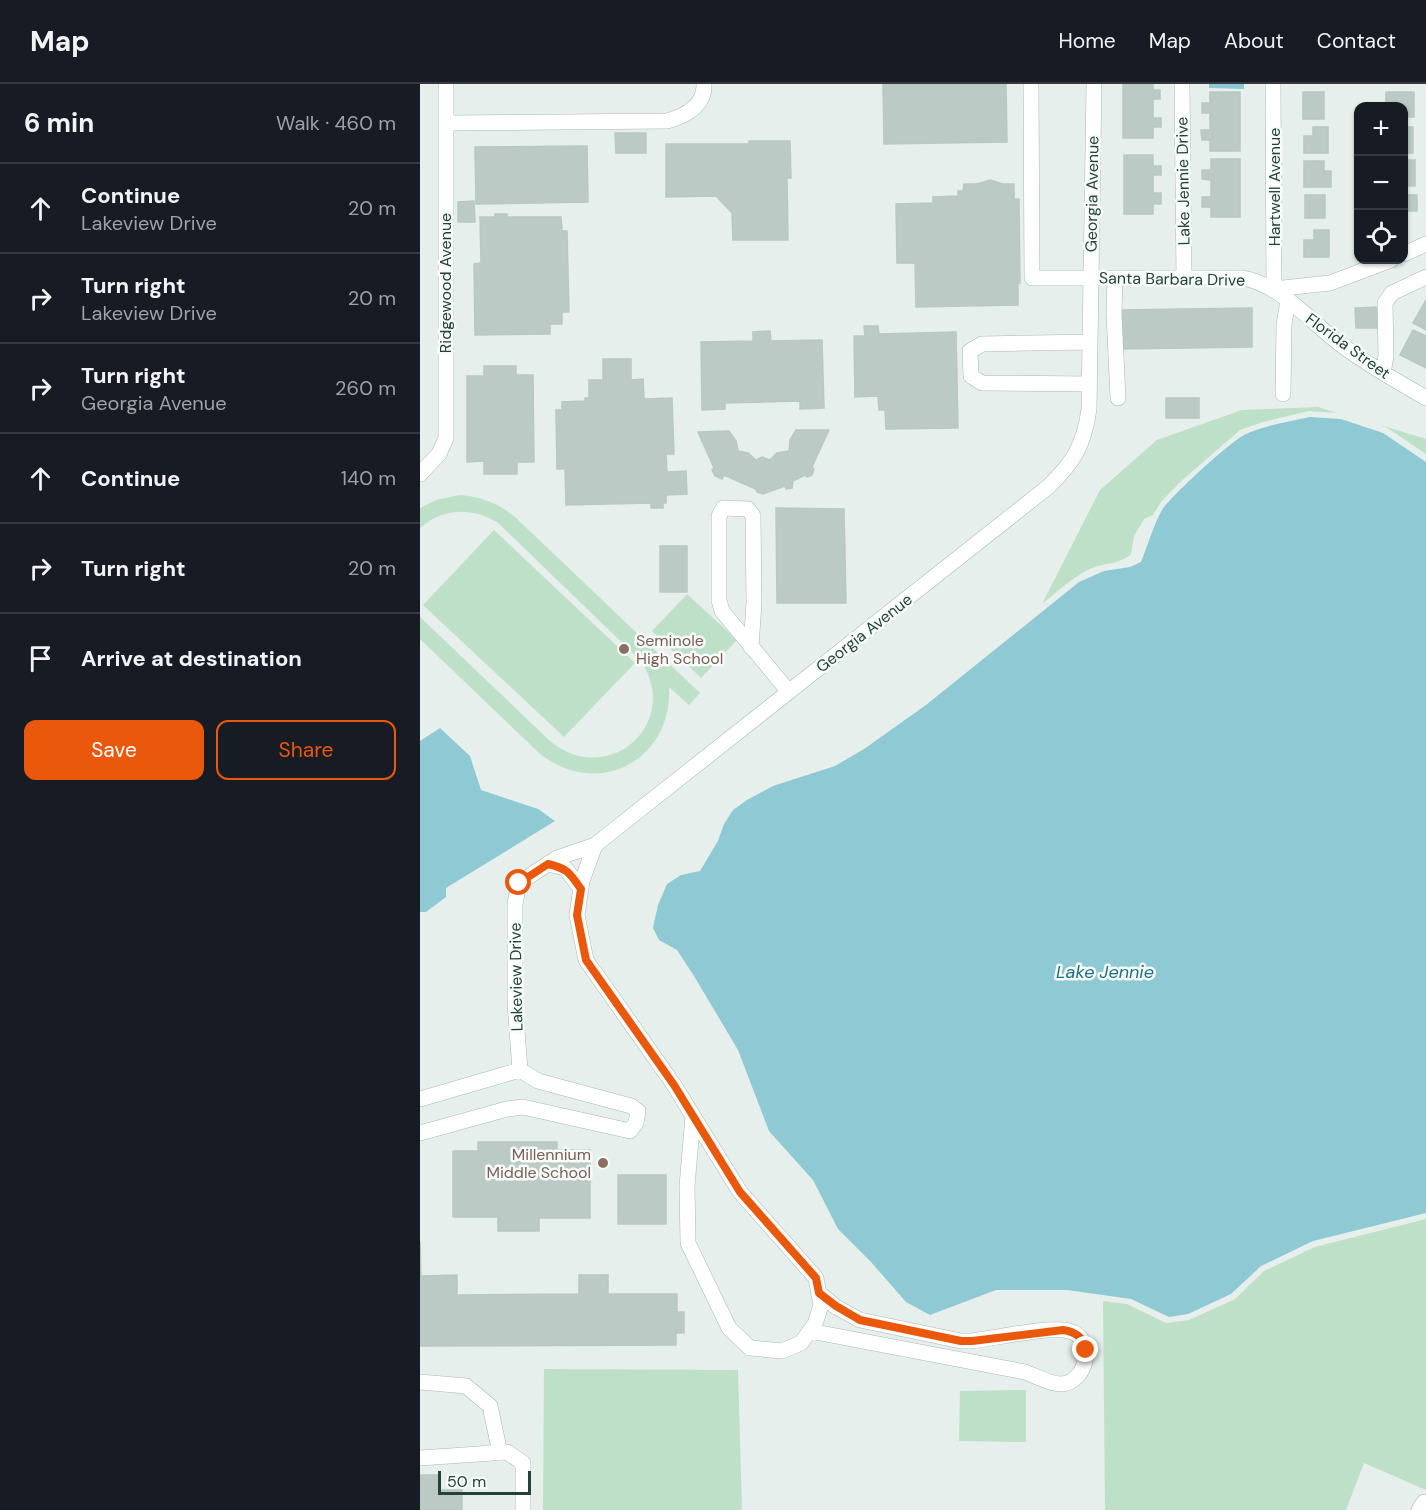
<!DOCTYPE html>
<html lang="en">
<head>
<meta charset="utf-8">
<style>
	:root { --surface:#171b24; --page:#20242c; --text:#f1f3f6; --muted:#9ea1a6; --line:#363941; --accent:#ea580c }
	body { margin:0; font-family:"DM Sans",sans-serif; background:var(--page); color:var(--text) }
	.controls { position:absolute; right:18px; top:18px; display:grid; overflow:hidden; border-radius:12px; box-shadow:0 2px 4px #0004 }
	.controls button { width:54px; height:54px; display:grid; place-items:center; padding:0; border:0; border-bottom:2px solid var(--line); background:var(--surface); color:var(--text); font:30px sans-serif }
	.scale { position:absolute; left:18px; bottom:15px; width:93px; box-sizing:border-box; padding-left:6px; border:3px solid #24423a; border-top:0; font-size:16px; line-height:21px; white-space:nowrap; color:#24423a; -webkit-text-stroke:4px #f7fbf9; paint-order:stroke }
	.stop { position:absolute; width:18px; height:18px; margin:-14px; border:4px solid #ea580c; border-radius:50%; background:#fff }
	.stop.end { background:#ea580c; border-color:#fff; box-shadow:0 2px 6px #0008 }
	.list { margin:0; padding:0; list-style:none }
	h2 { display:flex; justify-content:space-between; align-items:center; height:78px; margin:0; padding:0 24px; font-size:26px }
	h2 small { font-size:20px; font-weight:400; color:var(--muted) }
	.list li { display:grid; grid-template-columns:39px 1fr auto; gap:18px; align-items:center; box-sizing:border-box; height:90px; padding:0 24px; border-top:2px solid var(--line) }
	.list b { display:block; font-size:22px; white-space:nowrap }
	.list p { margin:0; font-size:20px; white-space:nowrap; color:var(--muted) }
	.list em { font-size:20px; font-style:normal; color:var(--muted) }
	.actions { display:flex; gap:12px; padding:18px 24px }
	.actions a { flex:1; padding:14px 0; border:2px solid var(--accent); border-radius:12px; text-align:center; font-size:21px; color:var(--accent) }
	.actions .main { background:var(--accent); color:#fff }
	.icon { flex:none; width:33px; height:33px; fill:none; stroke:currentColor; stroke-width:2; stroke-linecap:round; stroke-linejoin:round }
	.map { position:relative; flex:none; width:1006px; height:1426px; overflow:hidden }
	header { display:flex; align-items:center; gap:36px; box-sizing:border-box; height:84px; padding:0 30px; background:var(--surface); border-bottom:2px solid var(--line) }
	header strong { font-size:28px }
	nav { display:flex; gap:33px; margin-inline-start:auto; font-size:21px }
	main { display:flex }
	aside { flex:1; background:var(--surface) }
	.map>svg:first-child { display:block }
	.green { fill:#bfe0c8 }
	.water { fill:#8ec9d4 }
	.building { fill:#bbcac4; stroke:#b8c9c2; stroke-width:1.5 }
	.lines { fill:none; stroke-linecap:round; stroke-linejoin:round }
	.minor-casing { stroke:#a8b8b2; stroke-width:16 }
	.minor { stroke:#fff; stroke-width:15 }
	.route { stroke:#ea580c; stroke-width:8 }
	.education-dot { fill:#8d6e63; stroke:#f7fbf9; stroke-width:2 }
	.labels { text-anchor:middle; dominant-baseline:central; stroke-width:5; stroke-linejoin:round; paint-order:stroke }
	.street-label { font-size:16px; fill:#24423a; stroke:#f7fbf9 }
	.education-label { font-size:16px; fill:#785e54; stroke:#f7fbf9; text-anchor:start }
	.water-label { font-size:18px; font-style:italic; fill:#1c6f80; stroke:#f7fbf9 }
</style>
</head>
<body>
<header>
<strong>Map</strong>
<nav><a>Home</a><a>Map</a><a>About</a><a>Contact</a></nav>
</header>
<main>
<aside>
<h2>6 min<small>Walk · 460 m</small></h2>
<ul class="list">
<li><svg class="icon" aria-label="ahead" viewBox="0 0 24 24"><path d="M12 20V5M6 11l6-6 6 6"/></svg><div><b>Continue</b><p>Lakeview Drive</p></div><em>20 m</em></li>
<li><svg class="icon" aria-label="right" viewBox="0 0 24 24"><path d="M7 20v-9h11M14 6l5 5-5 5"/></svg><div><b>Turn right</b><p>Lakeview Drive</p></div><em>20 m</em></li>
<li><svg class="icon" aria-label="right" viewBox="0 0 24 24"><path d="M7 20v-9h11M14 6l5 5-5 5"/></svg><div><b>Turn right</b><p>Georgia Avenue</p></div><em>260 m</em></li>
<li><svg class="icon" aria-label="ahead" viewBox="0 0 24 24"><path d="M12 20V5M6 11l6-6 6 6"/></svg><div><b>Continue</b></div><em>140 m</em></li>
<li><svg class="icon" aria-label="right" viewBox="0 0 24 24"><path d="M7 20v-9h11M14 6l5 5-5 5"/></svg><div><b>Turn right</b></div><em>20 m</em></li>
<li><svg class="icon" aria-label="arrive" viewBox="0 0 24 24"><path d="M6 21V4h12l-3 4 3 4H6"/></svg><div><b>Arrive at destination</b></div></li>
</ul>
<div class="actions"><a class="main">Save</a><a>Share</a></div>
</aside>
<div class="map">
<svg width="1006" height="1426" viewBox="0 0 1006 1426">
	<rect width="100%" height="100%" fill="#e6efeb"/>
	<path class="green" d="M898,323L918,329L889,327L843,338L820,346L759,399L741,418L733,431L724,435L714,452L711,470C698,481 688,478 672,484C654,492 638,507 622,520L680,406L737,356L822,326Z
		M947,337L1006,355V370L966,343Z
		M40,411C62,413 78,419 95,433L280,609L269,621L249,603C253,677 177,716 119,669L0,555V533L130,657C188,705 262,640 221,577L77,438C51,423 23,424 0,444V424L16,416Z
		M74,446L215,579L144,653L3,521Z
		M267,510L317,556L281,594L232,547Z
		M1006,1135V1406L944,1379L926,1426H685L683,1217L707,1220L746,1239L769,1236L815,1215L844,1187L895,1163Z
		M124,1285L318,1286L322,1426H123Z
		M606,1306V1358L539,1357L540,1307Z"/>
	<path class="water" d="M789,0H824V5L789,4Z
		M890,333L921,335L963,349L1006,378V1129L893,1157L841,1182L811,1210L768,1230L749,1233L711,1215L647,1206H576L510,1231L486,1218L451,1178L418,1145L393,1096L349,1047L318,966L274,892L257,866L239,856L233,844L238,821L247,800L261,791L280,787L298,757L304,740L313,726L327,716L353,702L415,682L444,665L506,621L659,498L684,487L710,483L721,478C728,461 733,442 742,426C751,412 809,359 824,351C844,341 868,338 890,333Z
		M20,644L50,672L61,706L118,725L135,737L26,804V813L6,828H0V657Z"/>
	<path class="building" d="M463,0H586L587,58L464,60Z
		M703,0H733V6H740V15H733V34H741V43H733V54H703Z
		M790,8H820V67H790V56H782L781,46H790V29H782V19H790Z
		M883,8H904V35H883Z
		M966,8H994V33H984V22H966Z
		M893,43H908V69H884V52H893Z
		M984,43H993V69H984Z
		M195,49H226V69H196Z
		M329,57H370L371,94H367L368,156H313L312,129L296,112L246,113V60H329Z
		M167,62L168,118L56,120L55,63Z
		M704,71H733V82H741V91H733V109H741V120H733V130H704Z
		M791,75H820V133H791V123H782V113H791V96L782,95V86H791Z
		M984,76H995V102H984Z
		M884,77H904V87H911V103H884Z
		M570,96L583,100H594V115H599L600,199H598V221L496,223L495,179H477L476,120L513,119V113L538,112V107H543L544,100H557Z
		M885,111H905V134H885Z
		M984,111H997V127H987V136H984Z
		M54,117L55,138H38V118Z
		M75,130H87V133H141L142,147H147L149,228H142V240H130V250L55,251L54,180L61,179L60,133H75Z
		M894,146H909V173H884V156H894Z
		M1006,216V246L993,239Z
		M959,223V244H936L935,224Z
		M832,224V263L700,265V226Z
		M444,242H458L459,250L536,248L538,344L466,345L465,326H459L458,312L435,313L434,252H445Z
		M993,246L1006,252V284L980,271Z
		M350,247L351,257L402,256L404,324L380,325V317L305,319V325L282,326L281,258L333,257V248Z
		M183,275H211V296L223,295L224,315L252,314L254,370H246L247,388L266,387L267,410L246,411V419H243V424H231V419L146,421L145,385H137L136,326H142V318L165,317V314H169V296H183Z
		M64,282H96V291H113L114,378H97V390H64V377L47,378V292H64Z
		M746,314H779V334H746Z
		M376,346H409L392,383L394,385L392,391L387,393L385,391L373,397L372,404L366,405L365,402L343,410L337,408L336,405L304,391L302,395L295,392L292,386L294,384L278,348L309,347L316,357L318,367L328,369L336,376L342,373L350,376L357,369L369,367L370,356Z
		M356,424L424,425L426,519H357Z
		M240,462H267V508H240Z
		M58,1058H137V1066H170V1134H119V1147H78V1133H33V1067H58Z
		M198,1091H246V1140H198Z
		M0,1158L1,1192L37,1191V1211L159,1210V1191H188V1210H257V1228H264V1249H256V1261L0,1262Z
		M0,1391H18V1406H42V1426H0Z"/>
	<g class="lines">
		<defs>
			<path id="minor" d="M611,0L612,194H823C864,202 892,240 924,263C950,282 978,298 1006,314
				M762,0L764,195
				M853,0L854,205
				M26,39L247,37C265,32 285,22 284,0
				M984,170L1006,160
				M695,194L694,230L698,314
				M854,205L910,199L971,176
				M963,289L966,272L965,219L972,209L1006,193
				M669,300L562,299L551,292L550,267L562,260L670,258
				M863,310L864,240L868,217
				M0,390L19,370L26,354V0
				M331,563L334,519L333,432L328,425L303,424L299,432V516L302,527L369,608
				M128,780L145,784L161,805
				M100,986L95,919V820L99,799L137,774L175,761
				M0,1015L100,986L118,997L211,1022L218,1027L216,1039L210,1047L103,1023L87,1025L0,1049
				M273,1032L267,1102L268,1159L309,1244L330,1264L362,1267L381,1259L395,1240L401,1221L396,1194L320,1108L273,1032L254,1001L166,876L157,831L162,797L175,761L628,403C654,378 664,361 669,325L674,0
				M390,1247L605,1288C616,1292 629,1300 641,1300C668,1299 676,1253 649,1247C629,1242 575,1254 552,1257H541L440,1236L416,1223L399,1209
				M0,1298L46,1302L70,1322L80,1369
				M0,1374L87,1368L103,1379V1426
				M999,1426L1004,1418L1006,1419"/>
		</defs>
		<use href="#minor" class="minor-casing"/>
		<use href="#minor" class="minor"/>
	</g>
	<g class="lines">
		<path class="route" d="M99,799L128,780C148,785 149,788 161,805L157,831L166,876L254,1001L320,1108L396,1194L399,1209L416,1222L440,1236L541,1257H552L643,1246C656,1248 663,1253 666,1266"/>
	</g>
	<g class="education-dot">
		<circle cx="204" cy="565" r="6"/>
		<circle cx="183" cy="1079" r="6"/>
	</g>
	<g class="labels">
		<g class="street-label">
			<text transform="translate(763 97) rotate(-91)">Lake Jennie Drive</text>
			<text transform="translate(854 103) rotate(-90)">Hartwell Avenue</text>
			<text transform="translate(672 110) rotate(-89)">Georgia Avenue</text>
			<text transform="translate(752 195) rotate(1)">Santa Barbara Drive</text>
			<text transform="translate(25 199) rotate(-90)">Ridgewood Avenue</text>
			<text transform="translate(928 262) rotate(36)">Florida Street</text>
			<text transform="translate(444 549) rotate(-38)">Georgia Avenue</text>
			<text transform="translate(96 893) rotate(-91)">Lakeview Drive</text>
		</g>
		<g class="education-label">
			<text x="216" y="556">Seminole<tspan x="216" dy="18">High School</tspan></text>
			<text x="171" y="1070" text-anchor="end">Millennium<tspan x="171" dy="18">Middle School</tspan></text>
		</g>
		<g class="water-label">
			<text x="685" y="888">Lake Jennie</text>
		</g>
	</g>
</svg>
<div class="controls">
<button>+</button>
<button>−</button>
<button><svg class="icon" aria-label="locate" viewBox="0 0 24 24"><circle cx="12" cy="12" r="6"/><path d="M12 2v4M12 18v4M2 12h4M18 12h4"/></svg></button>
</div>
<div class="scale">50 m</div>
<div class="stop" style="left:99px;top:799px"></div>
<div class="stop end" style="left:666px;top:1266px"></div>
</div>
</main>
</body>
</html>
